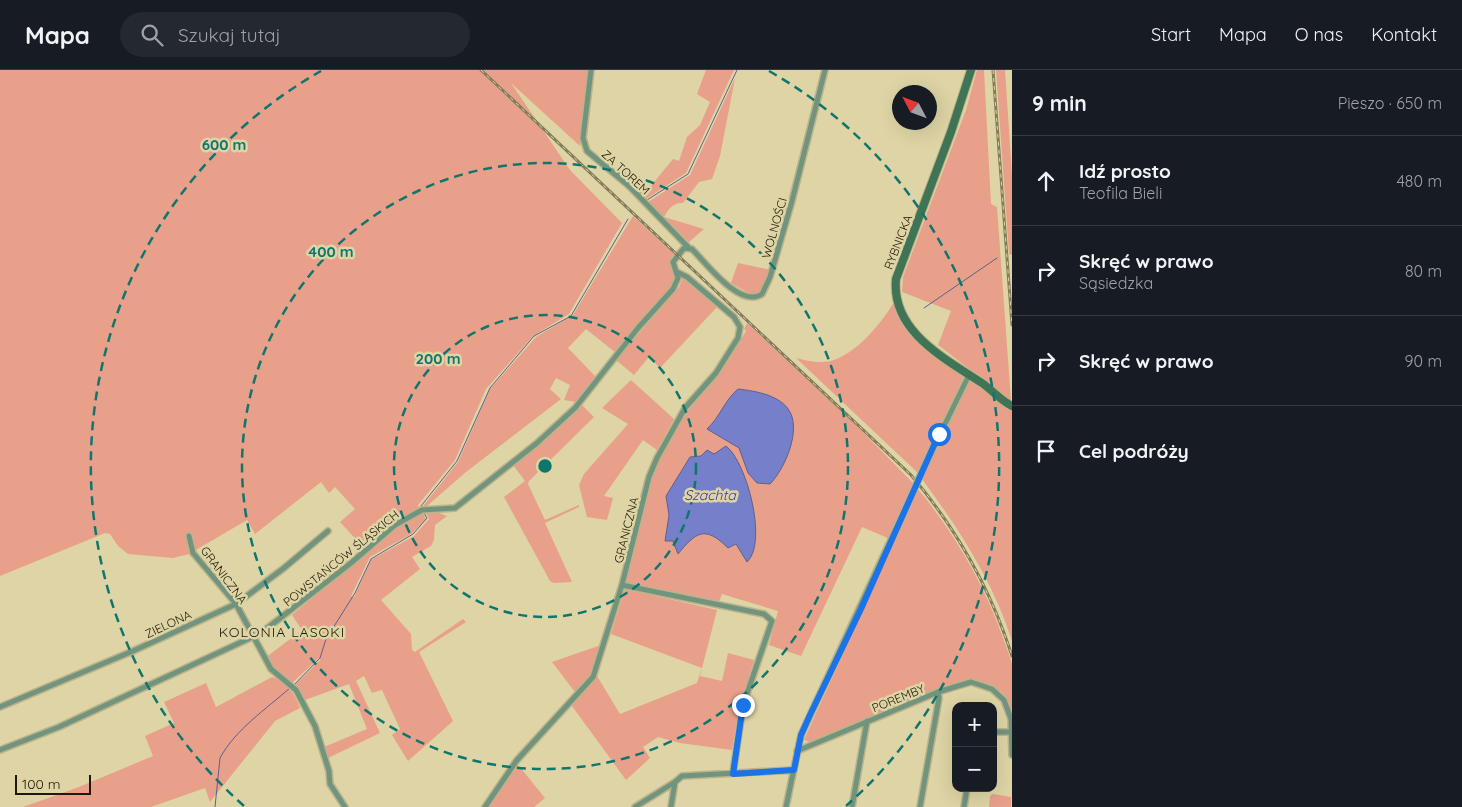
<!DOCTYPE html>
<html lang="pl">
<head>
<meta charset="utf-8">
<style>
	:root { --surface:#171b24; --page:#242831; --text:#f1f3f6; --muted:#9ea1a6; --line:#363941 }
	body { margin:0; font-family:Quicksand,sans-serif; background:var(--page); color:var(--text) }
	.controls { position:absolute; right:15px; bottom:15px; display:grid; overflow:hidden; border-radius:10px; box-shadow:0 5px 20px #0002 }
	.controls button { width:45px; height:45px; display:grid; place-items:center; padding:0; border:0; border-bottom:1px solid var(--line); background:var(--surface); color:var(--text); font:25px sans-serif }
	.compass { position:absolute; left:892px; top:15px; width:45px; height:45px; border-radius:50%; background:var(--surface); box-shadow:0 5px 20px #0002; rotate:311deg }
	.scale { position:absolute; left:15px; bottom:12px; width:76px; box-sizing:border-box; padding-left:5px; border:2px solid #1e1a08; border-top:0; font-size:14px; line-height:18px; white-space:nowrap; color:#1e1a08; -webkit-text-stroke:4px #ded4a5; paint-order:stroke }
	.stop { position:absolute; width:15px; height:15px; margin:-11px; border:4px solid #1a73e8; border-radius:50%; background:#fff }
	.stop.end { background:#1a73e8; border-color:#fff; box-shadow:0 1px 5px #0008 }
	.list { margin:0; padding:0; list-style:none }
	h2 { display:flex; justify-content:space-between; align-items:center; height:65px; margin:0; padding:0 20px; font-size:21px }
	h2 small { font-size:16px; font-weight:400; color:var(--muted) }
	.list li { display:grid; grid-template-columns:32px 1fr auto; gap:15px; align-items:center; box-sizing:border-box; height:90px; padding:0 20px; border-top:1px solid var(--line) }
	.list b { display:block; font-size:19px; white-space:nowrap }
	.list p { margin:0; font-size:16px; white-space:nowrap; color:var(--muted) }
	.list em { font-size:16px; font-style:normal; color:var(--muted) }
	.icon { flex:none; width:28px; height:28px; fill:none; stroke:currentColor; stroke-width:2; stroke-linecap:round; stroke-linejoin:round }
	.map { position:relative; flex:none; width:1012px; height:737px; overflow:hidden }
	header { display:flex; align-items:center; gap:30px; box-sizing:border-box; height:70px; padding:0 25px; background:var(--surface); border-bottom:1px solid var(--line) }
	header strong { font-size:24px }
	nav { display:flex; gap:28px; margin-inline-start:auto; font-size:18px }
	.search { width:350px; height:45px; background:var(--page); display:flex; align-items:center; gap:12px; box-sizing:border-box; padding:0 18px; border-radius:28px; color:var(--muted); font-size:19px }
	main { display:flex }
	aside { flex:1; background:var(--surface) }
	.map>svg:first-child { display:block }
	.green { fill:#e8a08a }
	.water { fill:#767fc9; stroke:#5c618f }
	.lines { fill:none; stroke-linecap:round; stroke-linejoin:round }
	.stream { stroke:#5c618f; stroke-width:1 }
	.street-casing { stroke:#bbb389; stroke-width:8 }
	.secondary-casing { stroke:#bbb389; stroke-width:10 }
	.street { stroke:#71947f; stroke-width:5 }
	.secondary { stroke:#3f7556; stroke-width:8 }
	.rail-casing { stroke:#837c5b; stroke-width:3 }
	.rail { stroke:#ded4a5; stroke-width:1; stroke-dasharray:4; stroke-linecap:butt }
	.street-bridge-casing { stroke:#bbb389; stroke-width:8; stroke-linecap:butt }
	.street-bridge { stroke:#71947f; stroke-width:5 }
	.route { stroke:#1a73e8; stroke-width:6 }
	.ring { fill:none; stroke:#0f766e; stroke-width:2.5; stroke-dasharray:9 6 }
	.labels { text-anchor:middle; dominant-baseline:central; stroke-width:5; stroke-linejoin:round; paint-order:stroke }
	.street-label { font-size:12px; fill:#1e1a08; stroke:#ded4a5 }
	.water-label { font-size:14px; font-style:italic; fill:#3a3a93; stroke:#ded4a5 }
	.neighbourhood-label { font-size:14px; letter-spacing:1px; fill:#1e1a08; stroke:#ded4a5 }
	.centre { fill:#0f766e; stroke:#ded4a5; stroke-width:2.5 }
	.ring-label { font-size:15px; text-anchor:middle; font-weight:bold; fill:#0f766e; stroke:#ded4a5; stroke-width:5; stroke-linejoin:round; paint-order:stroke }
</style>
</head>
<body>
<header>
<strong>Mapa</strong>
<div class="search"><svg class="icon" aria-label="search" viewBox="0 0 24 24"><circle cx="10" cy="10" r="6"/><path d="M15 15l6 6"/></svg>Szukaj tutaj</div>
<nav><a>Start</a><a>Mapa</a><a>O nas</a><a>Kontakt</a></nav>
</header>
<main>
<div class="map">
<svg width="1012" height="737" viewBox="0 0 1012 737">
	<rect width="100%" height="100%" fill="#ded4a5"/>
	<path class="green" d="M0,0H589L580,76L511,13L570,100L622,153L569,244L533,266L486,319L455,390L418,435L419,438L399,449L364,478L340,452L355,439L335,417L329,423L321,412L255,464L247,450L189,484L173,488L128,484L118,476L110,464L105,463L0,506Z
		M706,0H734L686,103L646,129L632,115L650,117L673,89L679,91L687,67L700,55L710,32L697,24Z
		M977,0H984L991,134L997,137L1011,331L938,275L951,241L902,222L903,207L966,40Z
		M996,0H1005L1012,105V185L1009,184Z
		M735,8L720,86L712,109L699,112L683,133C674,132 668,139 664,147L704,159L689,172L648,132L690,105Z
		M633,146L674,184L669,191L675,209L666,224L616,283L586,259L568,278L596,307L576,332L564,330L570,315L556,308L550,319L561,329L466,402L427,436H423L458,392L490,319L536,267L573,245Z
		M738,193L771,200L760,223L752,225L731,213Z
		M683,208L718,236L660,298L649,287L634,305L616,290L679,217Z
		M894,232L903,255L911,266L964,306L918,403L796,288C804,290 812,292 820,292C848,294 881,255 894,232Z
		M747,253L855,354L914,414L890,469L862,457L801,586L769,575L778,541L722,524L719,532L627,513L626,507L652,403L680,351L727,293L746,261L744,259Z
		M971,309L1012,340V571C993,511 959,459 922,409L939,370Z
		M631,310L674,349L657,380L643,370L604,426L613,428L607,450L587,447L579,415L584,404L628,354L602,338Z
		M581,334L594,347L529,411L528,414L545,450L579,435V437L545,453L572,512L554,513L550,511L504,427L525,411L513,395L571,346Z
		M917,418C954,462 984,514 1003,568C1006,577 1010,586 1012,594C1012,608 1012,626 1012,640L1003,623L988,614L970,609L941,617L810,672L804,670Z
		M431,440L447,446L435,455L434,470L431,476L412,487L420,499L381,530L411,564L412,580L415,582L463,549L466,552L419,582L453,651L408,691L392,665L400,659L382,620L372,623L364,606L356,611L380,663L328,688L324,677L367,659L349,614L305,630L294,616L320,590V587L291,614L271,598L265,588L302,560L292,545L397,457L423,443L426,449L411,464L370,487L351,526L354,527L371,490L414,466L429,449L426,442Z
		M625,519L717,540L700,606L722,611L728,583L754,590L740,634L732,680L680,673L658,667L643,677L650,688L626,710L572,636L597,606L620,644L697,613L702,598L611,564Z
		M601,575C597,590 592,618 575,622L552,592Z
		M272,607C287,611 294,624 300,638L275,651L210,732L205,718L151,737H23L79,717L153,686L145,666L174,653L164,632L206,613L216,637Z
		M519,696L545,728L534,737H489L503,711Z
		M993,724L1011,727V737H989L990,726Z"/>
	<path class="water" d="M738,319C755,321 781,325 790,342C801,362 784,400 770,414L757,413L748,403L739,378L707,359C720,347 724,331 738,319Z
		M726,376C747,392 768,473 747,492L736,474L728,478C705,455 696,462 678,484L673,471H665L669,445L666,426L690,387L701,386L707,380L714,384Z"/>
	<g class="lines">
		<path class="stream" d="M647,130L688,104L737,0
			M924,238L997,188
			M422,438L421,436L457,391L490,318L534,266L571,246L628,149
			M294,615L320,588L326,569L355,523L371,489L413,464L427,448L424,443
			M215,737L220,688C235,660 266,639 290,618"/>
		<defs>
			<path id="street" d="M591,0L583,68L587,81L629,116L688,177
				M923,399L969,305
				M189,466L193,483L236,534L271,599L296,620L315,656L329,701L330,714L345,737
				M622,515L764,544L772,551L743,635L733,703
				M0,637L133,581L236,534L284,498L328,461
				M993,662H1011
				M0,680L59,657L261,563L351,493L395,455L422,440L455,438L537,373L575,338L638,258L673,219L678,208L673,192L684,178L692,179C706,193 740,239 762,224L770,207L792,131L825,0
				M797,681L938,622L971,612L992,619L1004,630L1011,649L1012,685
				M485,737L517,690L593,607L622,515L649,407L657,388L685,338L716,303L738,268L740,257L734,247L687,207L677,202
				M635,737L675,712L682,706L794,700
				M671,737L675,712
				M786,737L801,665L912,424
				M852,737L867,651
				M920,737L939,628L938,622
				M964,737L967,718"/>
			<path id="secondary" d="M971,0L951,62L896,209C891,261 944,288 982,313C992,320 1001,331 1012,336"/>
		</defs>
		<use href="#street" class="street-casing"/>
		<use href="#secondary" class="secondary-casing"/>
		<use href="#street" class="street"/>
		<use href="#secondary" class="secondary"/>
		<defs>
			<path id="rail" d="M481,0L911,405C956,458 991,520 1012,586
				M993,0L1012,255"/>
		</defs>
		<use href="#rail" class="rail-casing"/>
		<use href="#rail" class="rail"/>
		<defs>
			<path id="street-bridge" d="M912,424L923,399"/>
		</defs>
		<use href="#street-bridge" class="street-bridge-casing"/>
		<use href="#street-bridge" class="street-bridge"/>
	</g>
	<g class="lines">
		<path class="route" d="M743,635L733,704L794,700L801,665L810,645L861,539L939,364"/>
	</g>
	<g class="ring">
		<circle cx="545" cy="396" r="151"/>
		<circle cx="545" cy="396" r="303"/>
		<path d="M244 736A454 454 0 0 1 321 1M769 1A454 454 0 0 1 846 736"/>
	</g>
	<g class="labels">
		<g class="street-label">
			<text transform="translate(626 102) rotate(42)">ZA TOREM</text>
			<text transform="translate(774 158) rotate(-74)">WOLNOŚCI</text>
			<text transform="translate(898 172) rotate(-69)">RYBNICKA</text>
			<text transform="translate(626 460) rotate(-76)">GRANICZNA</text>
			<text transform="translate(341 488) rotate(-39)">POWSTAŃCÓW ŚLĄSKICH</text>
			<text transform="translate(224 505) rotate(53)">GRANICZNA</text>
			<text transform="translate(168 554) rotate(-25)">ZIELONA</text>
			<text transform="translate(898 628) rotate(-22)">POREMBY</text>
		</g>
		<g class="water-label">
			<text x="710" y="425">Szachta</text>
		</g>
		<g class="neighbourhood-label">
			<text x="282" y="562">KOLONIA LASOKI</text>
		</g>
	</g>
	<circle cx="545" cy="396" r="8" class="centre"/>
	<g class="ring-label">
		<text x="224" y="80">600 m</text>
		<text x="331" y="187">400 m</text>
		<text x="438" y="294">200 m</text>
	</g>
</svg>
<div class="controls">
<button>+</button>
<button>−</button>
</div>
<svg class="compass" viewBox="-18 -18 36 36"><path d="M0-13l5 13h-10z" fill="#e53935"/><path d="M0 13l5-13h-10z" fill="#9ea1a6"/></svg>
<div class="scale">100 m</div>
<div class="stop" style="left:939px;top:364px"></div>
<div class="stop end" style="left:743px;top:635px"></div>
</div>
<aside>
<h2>9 min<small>Pieszo · 650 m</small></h2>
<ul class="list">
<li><svg class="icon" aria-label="ahead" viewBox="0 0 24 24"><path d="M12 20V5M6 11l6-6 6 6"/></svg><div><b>Idź prosto</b><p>Teofila Bieli</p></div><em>480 m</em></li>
<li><svg class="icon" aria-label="right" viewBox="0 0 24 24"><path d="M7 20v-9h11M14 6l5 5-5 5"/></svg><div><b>Skręć w prawo</b><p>Sąsiedzka</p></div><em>80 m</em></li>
<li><svg class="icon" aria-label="right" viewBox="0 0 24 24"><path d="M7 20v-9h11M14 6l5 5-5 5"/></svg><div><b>Skręć w prawo</b></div><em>90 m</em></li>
<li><svg class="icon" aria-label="arrive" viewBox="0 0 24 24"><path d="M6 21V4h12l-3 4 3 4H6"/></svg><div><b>Cel podróży</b></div></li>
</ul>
</aside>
</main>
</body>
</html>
